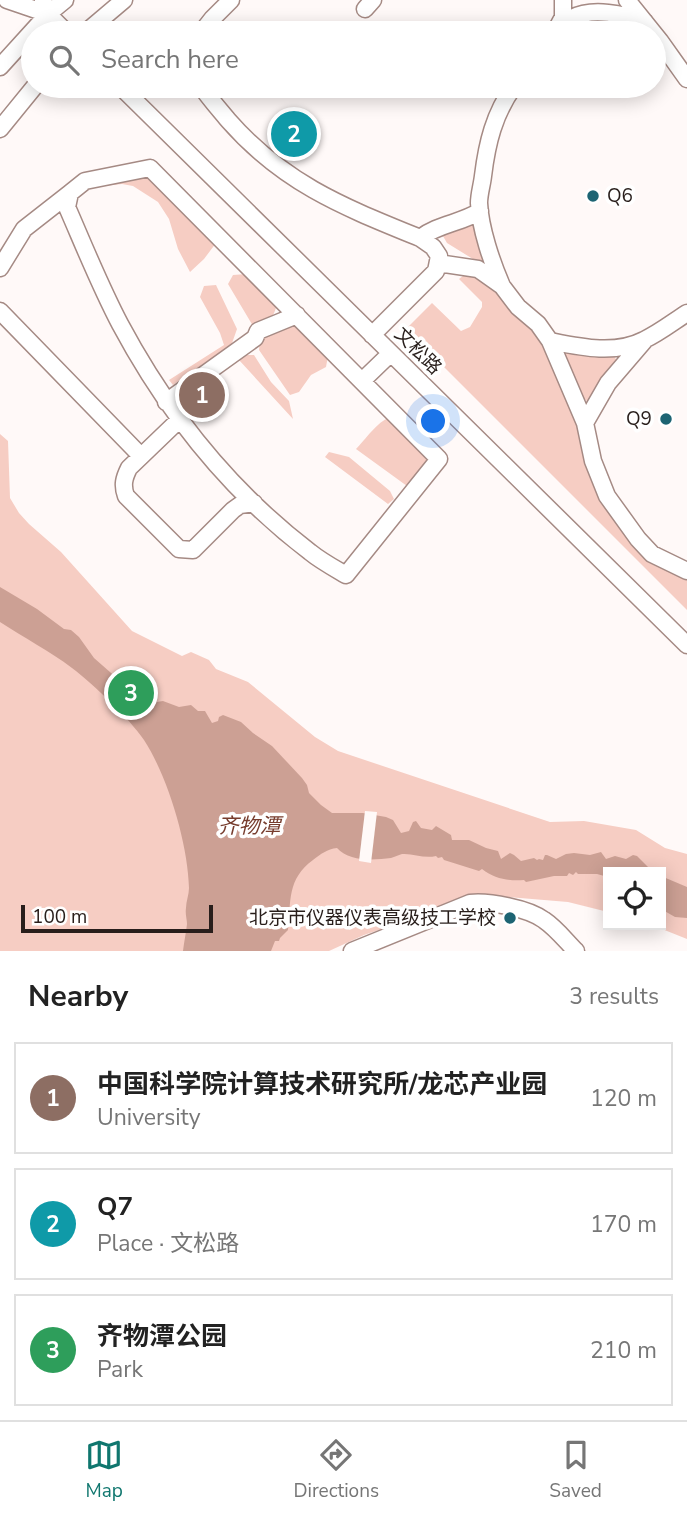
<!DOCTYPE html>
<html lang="en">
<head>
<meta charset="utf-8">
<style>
	:root { --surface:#fff; --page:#f2f2f2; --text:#222; --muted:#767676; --line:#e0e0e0; --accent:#0f766e }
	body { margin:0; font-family:"Nunito Sans","Noto Sans SC",sans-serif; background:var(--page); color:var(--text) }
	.controls { position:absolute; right:21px; bottom:21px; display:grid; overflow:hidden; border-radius:0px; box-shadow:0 4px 18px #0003 }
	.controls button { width:63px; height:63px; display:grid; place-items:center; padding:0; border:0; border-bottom:2px solid var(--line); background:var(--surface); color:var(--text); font:35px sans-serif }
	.scale { position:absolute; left:21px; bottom:18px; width:192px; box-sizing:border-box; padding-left:7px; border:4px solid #281e1b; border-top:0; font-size:19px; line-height:24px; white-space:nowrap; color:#281e1b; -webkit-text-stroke:5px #fff; paint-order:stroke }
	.you { position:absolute; left:434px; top:422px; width:24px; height:24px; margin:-18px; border:5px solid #fff; border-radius:50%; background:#1a73e8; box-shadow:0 0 0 10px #1a73e833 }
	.badge { display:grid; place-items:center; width:46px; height:46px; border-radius:50%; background:var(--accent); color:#fff; font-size:23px; font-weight:700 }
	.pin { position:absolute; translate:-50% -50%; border:4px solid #fff; box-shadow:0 2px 7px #0006 }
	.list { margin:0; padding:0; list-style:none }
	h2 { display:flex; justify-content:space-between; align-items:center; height:91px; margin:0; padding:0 28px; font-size:30px }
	h2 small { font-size:23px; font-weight:400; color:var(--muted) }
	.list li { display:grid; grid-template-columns:46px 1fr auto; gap:21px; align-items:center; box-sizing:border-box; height:112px; margin:0 14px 14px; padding:0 14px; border:2px solid var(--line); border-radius:0px }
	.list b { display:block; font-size:26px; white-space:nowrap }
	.list p { margin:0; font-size:23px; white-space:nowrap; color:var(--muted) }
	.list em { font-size:23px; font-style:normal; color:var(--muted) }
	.icon { flex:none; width:38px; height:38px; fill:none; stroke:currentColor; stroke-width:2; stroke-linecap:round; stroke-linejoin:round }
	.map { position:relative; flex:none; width:687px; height:951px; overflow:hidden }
	.search { position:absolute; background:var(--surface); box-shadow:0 4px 18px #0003; left:21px; right:21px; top:21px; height:77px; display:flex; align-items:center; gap:18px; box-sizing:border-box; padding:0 24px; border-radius:38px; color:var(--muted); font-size:26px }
	.sheet { height:469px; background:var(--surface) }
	nav { display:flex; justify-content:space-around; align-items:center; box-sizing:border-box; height:98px; border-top:2px solid var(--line); background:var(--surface); font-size:19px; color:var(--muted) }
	nav a { display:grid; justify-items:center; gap:4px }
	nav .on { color:var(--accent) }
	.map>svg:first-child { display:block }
	.green { fill:#f6cdc3 }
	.water { fill:#cca094 }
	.pier { fill:#fff9f8 }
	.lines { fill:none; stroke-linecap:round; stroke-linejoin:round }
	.minor-casing { stroke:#a58a84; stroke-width:19 }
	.minor { stroke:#fff; stroke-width:16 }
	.poi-dot { fill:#1d6473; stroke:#fff; stroke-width:2.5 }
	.labels { text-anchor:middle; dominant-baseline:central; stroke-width:7; stroke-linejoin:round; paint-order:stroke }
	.poi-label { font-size:19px; fill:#281e1b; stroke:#fff; text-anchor:end }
	.street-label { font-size:19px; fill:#281e1b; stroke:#fff }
	.water-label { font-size:21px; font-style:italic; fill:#773d2e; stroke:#fff }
</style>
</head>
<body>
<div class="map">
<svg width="687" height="951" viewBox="0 0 687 951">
	<rect width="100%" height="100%" fill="#fff9f8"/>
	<path class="green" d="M149,177L216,243L204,259L190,272L178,249L169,219L158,202L133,186L122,184L86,188L93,184Z
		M475,222L486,261L481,264L447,243L443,236L446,233Z
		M473,273L495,289L540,338L577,420L586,465L600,500L626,535L649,559L687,580V610L406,329L432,303L461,331L470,327L482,307V302L459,279L464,275Z
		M246,274L277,303C274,320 268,320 253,326L228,284L233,275Z
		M216,285L237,329L231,346L173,385L169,380L224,345L220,333L200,297L204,286Z
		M292,322L328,356L326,367L311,375L299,392L290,395L259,350L260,339Z
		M567,351L608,352L614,356L617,361L589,403L581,396L565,359V354Z
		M246,355H254L271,382L289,401L293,419L239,360Z
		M389,418L431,459L414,484L407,486L356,449C365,440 378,421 389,418Z
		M0,434L8,441L10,498L19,513L29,524L61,552L132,631L182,656L191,652L209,660L216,669L248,682L315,737L338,751L550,822L584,821L636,830L665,848L687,854V939L652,925H661V872H608V912L568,902L483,895L364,935L329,951H0Z
		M329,452L349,457L390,491L394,499L388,504L325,457Z"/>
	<path class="water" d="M0,587L37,609L64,629L71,630L79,637L94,658L127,687L140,695L157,702L163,701L179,707L191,705L198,711H205L212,723L218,721L219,717L223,715L241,722L253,733L272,746L302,778L307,785L309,793L321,805L332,813H363L386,817L393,820L401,833L409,831L413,822L416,821L421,828L432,830L436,826L451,835L452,840H469L486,848L498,851L501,859L510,853L514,855L521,861L534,858L537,860L539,859L543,860L545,855H547L556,859L566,854L574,853L590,855L601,852L606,859L615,856L626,859L633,855L637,856L653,872H608V877L597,874H578L576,872L573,875L569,873L567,876H554L526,882L524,880C508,881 495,879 482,869L479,871L444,860L442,857L438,858L436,856C424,859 413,853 402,854C398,855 395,857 391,858C374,860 349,862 337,848C327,849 321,854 313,860C287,879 291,901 288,930L280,938L279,941H275L271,951H183C184,942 186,933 187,924C187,919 185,914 186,908C186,901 189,895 189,888C188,844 168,777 144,740C129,718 94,685 72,668C50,651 24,638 0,622Z
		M661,876L687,887V918L675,917L661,909Z"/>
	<path class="pier" d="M365,811L377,812L371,863L359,861Z"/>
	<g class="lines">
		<defs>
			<path id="minor" d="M7,0L48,14
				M43,0L48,14L67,33
				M627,0L660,41L687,79
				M365,9L373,0
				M556,30L563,17V0
				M85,33L124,0
				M201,33L212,19L231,0
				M554,33C559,28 565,22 572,18C592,7 624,14 645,22
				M0,67L48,14L65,0
				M120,86L687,645
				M201,86C209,98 219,109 228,120C284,184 344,207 420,238L433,247L439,256L436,271L372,335
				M0,129L35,86
				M150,168L439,459L346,575C334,568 321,561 310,552C230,491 167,412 120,324C100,286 84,246 67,207L70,193L85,181Z
				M420,238C438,224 462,223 480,211
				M438,263L478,269L502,286L518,307L538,324L550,341L585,423L593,461L607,496L638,539L652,554L687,571
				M0,268L24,229L70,193
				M502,286C492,263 480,228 479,203C479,194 482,185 483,176C487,143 494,114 514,86
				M0,311L141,456
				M550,341C580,347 615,355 644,340C659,333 673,322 687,313
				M362,381L391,353
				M166,402L255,338L258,331L297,315
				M180,419L129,468C124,478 122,485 126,496L179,549L193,550L233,510L240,505L254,503
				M585,423L608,383L644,341
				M352,951L470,903C489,901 528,908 544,920C556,928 566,941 576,951"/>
		</defs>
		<use href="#minor" class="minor-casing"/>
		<use href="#minor" class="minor"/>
	</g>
	<g class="poi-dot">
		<circle cx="593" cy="196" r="7"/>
		<circle cx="666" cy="419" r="7"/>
		<circle cx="510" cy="918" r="7"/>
	</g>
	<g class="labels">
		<g class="poi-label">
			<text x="607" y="196" text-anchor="start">Q6</text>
			<text x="652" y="419">Q9</text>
			<text x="496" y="918">北京市仪器仪表高级技工学校</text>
		</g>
		<g class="street-label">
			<text transform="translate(418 351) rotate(45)">文松路</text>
		</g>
		<g class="water-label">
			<text x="249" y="826">齐物潭</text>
		</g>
	</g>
</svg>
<div class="controls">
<button><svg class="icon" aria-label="locate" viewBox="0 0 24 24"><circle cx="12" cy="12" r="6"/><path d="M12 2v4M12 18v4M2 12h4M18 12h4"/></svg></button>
</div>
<div class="scale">100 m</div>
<div class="you"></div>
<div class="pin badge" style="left:202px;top:395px;background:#8d6e63">1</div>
<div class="pin badge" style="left:294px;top:134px;background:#0f9aa8">2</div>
<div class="pin badge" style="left:131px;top:693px;background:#2e9e5b">3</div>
<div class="search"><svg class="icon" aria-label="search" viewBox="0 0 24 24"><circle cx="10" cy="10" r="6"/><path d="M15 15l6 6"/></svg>Search here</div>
</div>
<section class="sheet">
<h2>Nearby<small>3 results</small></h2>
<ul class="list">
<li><span class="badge" style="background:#8d6e63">1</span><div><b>中国科学院计算技术研究所/龙芯产业园</b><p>University</p></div><em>120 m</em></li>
<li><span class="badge" style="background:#0f9aa8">2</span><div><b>Q7</b><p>Place · 文松路</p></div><em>170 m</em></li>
<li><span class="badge" style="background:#2e9e5b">3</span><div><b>齐物潭公园</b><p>Park</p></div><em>210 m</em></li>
</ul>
</section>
<nav>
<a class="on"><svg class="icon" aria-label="map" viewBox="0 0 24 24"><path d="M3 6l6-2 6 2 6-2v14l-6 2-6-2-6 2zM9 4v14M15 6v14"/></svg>Map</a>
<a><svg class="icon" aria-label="directions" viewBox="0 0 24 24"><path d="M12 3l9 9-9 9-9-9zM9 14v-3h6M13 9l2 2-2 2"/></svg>Directions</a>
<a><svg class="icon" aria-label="saved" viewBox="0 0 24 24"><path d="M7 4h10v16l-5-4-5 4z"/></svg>Saved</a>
</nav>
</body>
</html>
